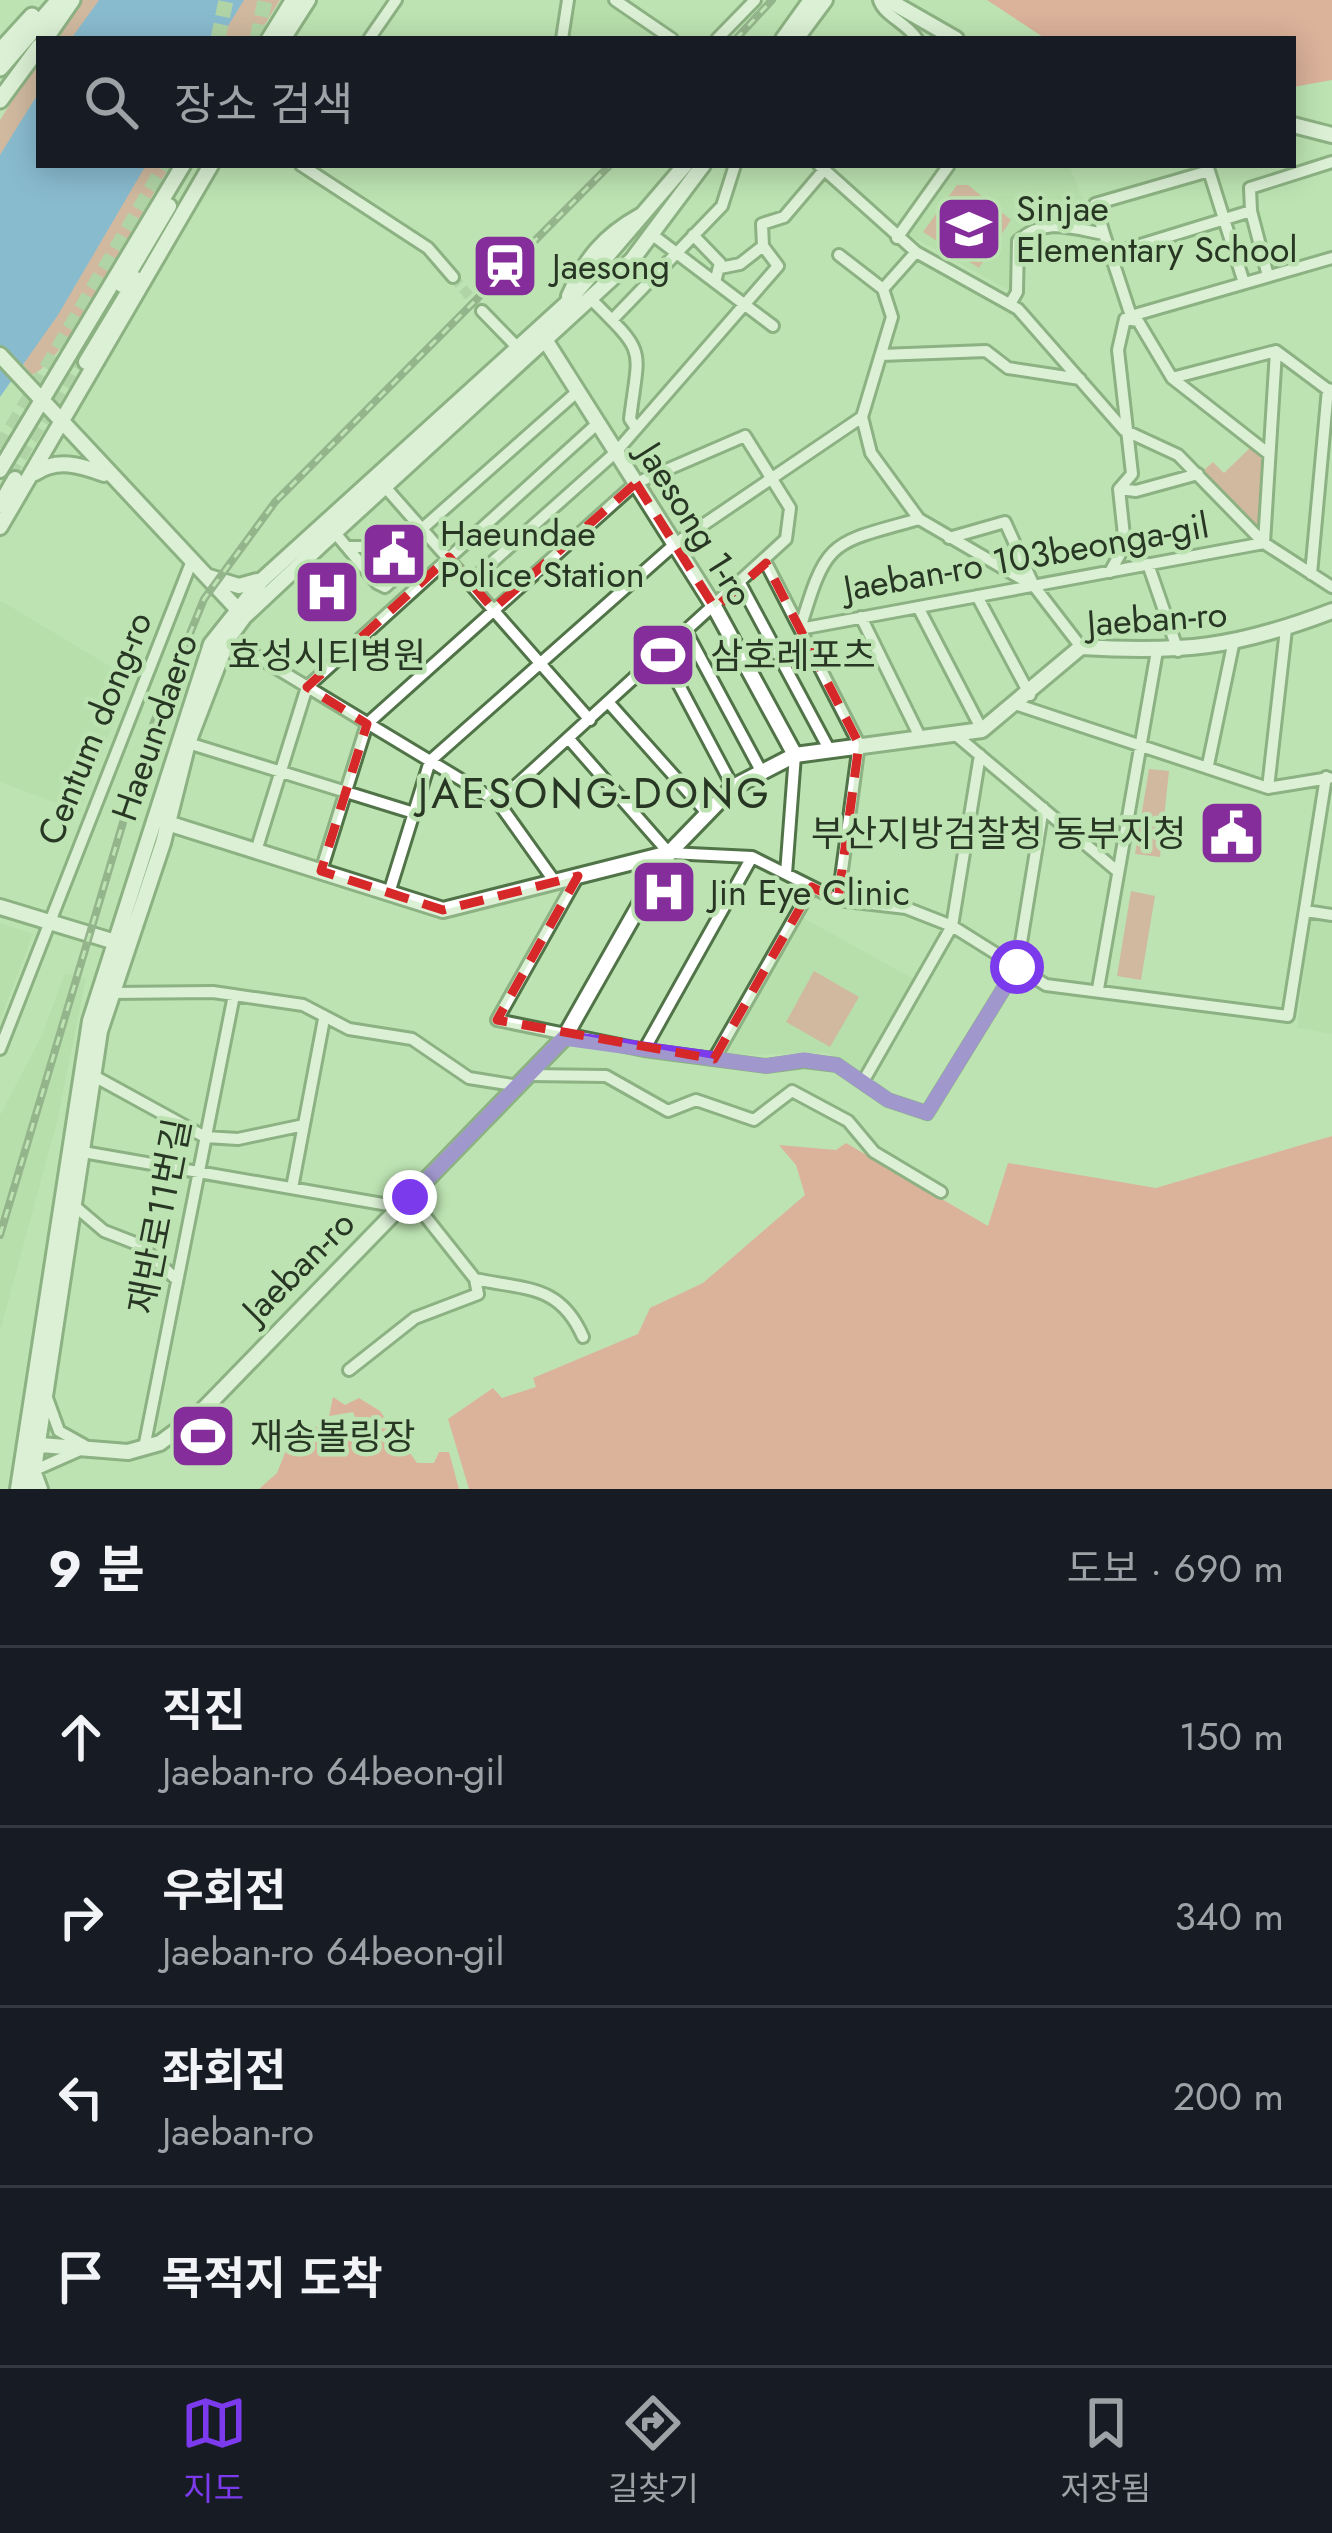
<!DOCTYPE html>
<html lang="ko">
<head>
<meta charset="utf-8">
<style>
	:root { --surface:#171b24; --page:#20242c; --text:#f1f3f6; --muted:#9ea1a6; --line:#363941; --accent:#7c3aed }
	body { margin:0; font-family:Jost,"Noto Sans KR",sans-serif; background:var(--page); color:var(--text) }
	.stop { position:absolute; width:36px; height:36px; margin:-27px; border:9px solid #7c3aed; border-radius:50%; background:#fff }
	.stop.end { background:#7c3aed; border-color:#fff; box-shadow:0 3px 12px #0008 }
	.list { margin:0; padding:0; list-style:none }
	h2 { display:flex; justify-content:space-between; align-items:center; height:156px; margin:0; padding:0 48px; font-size:51px }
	h2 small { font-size:39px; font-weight:400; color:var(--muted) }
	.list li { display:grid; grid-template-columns:78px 1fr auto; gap:36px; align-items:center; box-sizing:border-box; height:180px; padding:0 48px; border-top:3px solid var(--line) }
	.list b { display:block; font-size:45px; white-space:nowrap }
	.list p { margin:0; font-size:39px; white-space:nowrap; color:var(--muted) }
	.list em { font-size:39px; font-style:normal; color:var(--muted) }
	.icon { flex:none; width:66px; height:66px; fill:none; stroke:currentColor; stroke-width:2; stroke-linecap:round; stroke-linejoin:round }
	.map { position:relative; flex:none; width:1332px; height:1489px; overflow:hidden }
	.search { position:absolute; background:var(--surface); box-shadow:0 6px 30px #0003; left:36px; right:36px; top:36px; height:132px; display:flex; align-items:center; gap:30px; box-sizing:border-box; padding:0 42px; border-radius:0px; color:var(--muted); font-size:45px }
	.sheet { height:876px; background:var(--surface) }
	nav { display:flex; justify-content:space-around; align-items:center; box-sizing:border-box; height:168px; border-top:3px solid var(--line); background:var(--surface); font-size:33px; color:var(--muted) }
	nav a { display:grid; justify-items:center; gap:6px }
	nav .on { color:var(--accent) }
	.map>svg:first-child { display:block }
	.built { fill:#afdaa3 }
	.green { fill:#e78587 }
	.forest { fill:#ff777d }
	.water { fill:#4b8bf1 }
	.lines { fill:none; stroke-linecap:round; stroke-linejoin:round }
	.minor-tunnel { stroke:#9fc196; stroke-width:10; stroke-dasharray:10 5; stroke-linecap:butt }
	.major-tunnel { stroke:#9fc196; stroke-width:14; stroke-dasharray:14 7; stroke-linecap:butt }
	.highway-tunnel { stroke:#9fc196; stroke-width:15; stroke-dasharray:15 8; stroke-linecap:butt }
	.minor-casing { stroke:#507347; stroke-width:16 }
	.major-casing { stroke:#507347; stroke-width:20 }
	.highway-casing { stroke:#507347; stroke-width:21 }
	.minor { stroke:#fff; stroke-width:10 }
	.major { stroke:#fff; stroke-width:14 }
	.highway { stroke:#fff; stroke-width:15 }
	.rail-casing { stroke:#627b5c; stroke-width:8 }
	.rail { stroke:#bde3b2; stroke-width:3; stroke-dasharray:9; stroke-linecap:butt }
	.route { stroke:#7c3aed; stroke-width:15 }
	.marked { fill:none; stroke:#d62828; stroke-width:9; stroke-dasharray:24 15; stroke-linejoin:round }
	.labels { text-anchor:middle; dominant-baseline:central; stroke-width:9; stroke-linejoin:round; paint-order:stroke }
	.poi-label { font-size:36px; fill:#283724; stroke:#bde3b2; text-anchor:start }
	.street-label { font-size:36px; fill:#283724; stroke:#bde3b2 }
	.quarter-label { font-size:42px; letter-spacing:3px; fill:#283724; stroke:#bde3b2 }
</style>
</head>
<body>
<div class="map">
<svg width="1332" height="1489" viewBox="0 0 1332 1489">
	<rect width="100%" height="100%" fill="#bde3b2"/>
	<path class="built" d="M573,0H608L665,39H568Z
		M959,165H1069L1093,224L1052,217L1034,221L1013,240L1010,291L909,235Z
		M0,600L130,678L80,812L0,782Z
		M802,917L914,979L861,1072L827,1053L723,1055Z
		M1310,918L1332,921V1034L1297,1028Z
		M0,923L33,934L0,1020Z
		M65,973L86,979L58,1118L0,1332V1115L42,1035Z"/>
	<path class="green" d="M76,0H280L256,39H50Z
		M39,57V165H171C141,208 72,357 32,375L0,337V120Z
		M957,185H968L1011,220L979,268L923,232Z
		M1253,445L1266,455L1261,535L1202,472L1213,462L1224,473Z
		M1149,769L1169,771L1160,857L1135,854Z
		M1131,891L1155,896L1141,980L1117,976Z
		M814,971L859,997L830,1047L786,1022Z"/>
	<path class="forest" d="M987,0H1332V80L1293,87V39H1046Z
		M1332,1136V1489H469L448,1419L493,1388L502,1398L536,1387L533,1378L638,1334L650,1308L703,1283L805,1195L796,1165L779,1145L836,1150L846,1143L988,1226L1008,1163L1156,1188Z
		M333,1397L345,1405L359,1398L380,1411L417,1463H434L439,1452H449L459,1489H259L277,1473L293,1433L322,1425L377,1450L373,1432L357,1422L353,1412L329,1416Z"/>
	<path class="water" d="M99,0H244L220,39H71Z
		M39,92V165H146L58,315L0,397V155Z"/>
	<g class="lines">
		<path class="minor-tunnel" d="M453,277L482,311"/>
		<path class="major-tunnel" d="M9,475L80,357"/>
		<path class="highway-tunnel" d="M218,39L226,0
			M257,39L265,0
			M0,448L165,165"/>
		<defs>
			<path id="minor" d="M615,0L672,39
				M879,0C884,16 907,23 917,39
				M369,39L396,0
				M562,39L568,0
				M717,39L755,0
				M301,165L428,248L453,277
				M819,165L916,252L1018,309L1124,430L1178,455L1264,543L1332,587
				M1251,211L1268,276
				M1104,234L1095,204L1209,171L1244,283
				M693,235L720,263L715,282
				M654,236L773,326
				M897,238L949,165
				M916,252L883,289L892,317L862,417L871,453L919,519L1034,586L1081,647
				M1111,254L1251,211L1250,188L1332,162
				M839,255L883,289
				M720,268L740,264L763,246
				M591,299C648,356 639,345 630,419L636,428
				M1010,304L1017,292L1018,241C1045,217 1071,228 1104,234L1131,316L1332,258
				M482,311L521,351
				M613,319L722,206L735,165
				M1276,351L1331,392
				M881,355L986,351L1008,368L1080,379
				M1172,378L1276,351
				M386,488L590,720
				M1119,489L1136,491L1198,474
				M330,527L377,583L385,587L394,579L365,547H349
				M423,528L578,391
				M949,538L1005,522L1034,586
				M766,563L800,629L1264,543L1276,351
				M1148,564L1178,651
				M1110,572L1125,545L1119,489L1132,474L1118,350L1125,319L1138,321L1172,378L1269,454
				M1311,574L1328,389L1332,390
				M470,582L616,452L778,266L763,246L762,224L784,217L824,170
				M741,585L829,749
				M977,596L1030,695
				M918,607L982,730
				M861,617L921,739
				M687,633L760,769
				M228,639L498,802L555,882
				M663,655L733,787
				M609,703L707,813
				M1018,705L1268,788L1329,778
				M957,736L1116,870
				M569,739L669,853L752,857L838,900L906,908L952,926L1046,985L1288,1016L1326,777
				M188,743L414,813
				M1208,765L1233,645
				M1268,788L1286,629
				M256,851L307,687L598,423
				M321,871L367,724L636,483L745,436L790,508L786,539L498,802
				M786,874L795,755
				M578,876L497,1020L644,1050L766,1066L804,1061L837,1065L888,1100L927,1113L1017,967L1043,808
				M389,893L430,761L675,544L862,417
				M838,900L859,744L800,629C827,538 830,544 919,519
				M1306,911L1332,915
				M1098,989L1157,651
				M111,993L213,992L303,1005L349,1029L412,1039L469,1078L519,1086
				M0,1049L191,563
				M644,1050L752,857
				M714,1059L812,887
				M529,1075L606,1076L668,1111L696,1100L754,1120L792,1091
				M94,1076L205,1137L238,1139L304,1125
				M864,1080L952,926L980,755
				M792,1091L848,1121L874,1152L941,1192
				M83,1152L400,1207
				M292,1188L324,1019
				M410,1197L475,1279C526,1290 560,1284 583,1337
				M77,1208L104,1231L140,1245L177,1280
				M349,1370L415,1318L478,1294L475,1279
				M47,1398L59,1431L84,1445
				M144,1448L234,995
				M42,1489L35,1470L78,1451"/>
			<path id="major" d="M888,0L956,39
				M269,39L293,0
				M283,39L308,0
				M783,39L811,0
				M796,39L825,0
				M1293,125L1332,135
				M122,285L169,206
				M569,296C586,258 604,236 640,216
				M544,338L715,608L795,755
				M0,355L241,613
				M86,362L136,279
				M0,470L183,165
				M35,473C57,458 80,465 104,474
				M0,505L15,479
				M0,527L211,165
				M209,577L239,586L257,581
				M161,821L443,910L669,853
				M0,907L112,941
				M28,1444L128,1452L160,1443L199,1414L564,1038L669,853L733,787L795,755L982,730L1081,647C1183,653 1235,648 1332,611
				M18,1489L90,1021L211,644L262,580L565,305L685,165
				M31,1489L100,1031L163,843L188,743L228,639L244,617L322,544L632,260L703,165"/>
			<path id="highway" d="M45,39L72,0
				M0,51L32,16
				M0,68L59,0
				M0,100L39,47"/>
		</defs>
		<use href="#minor" class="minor-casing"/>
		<use href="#major" class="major-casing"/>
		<use href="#highway" class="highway-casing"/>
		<use href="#minor" class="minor"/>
		<use href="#major" class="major"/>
		<use href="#highway" class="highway"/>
		<defs>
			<path id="rail" d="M736,39L772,0
				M0,1235L150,732L204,599L275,502L610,165"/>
		</defs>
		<use href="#rail" class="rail-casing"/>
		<use href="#rail" class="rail"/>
	</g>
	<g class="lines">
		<path class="route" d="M410,1197L564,1038L766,1066L804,1060L837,1065L888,1100L927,1113L1017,967"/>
	</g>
	<path d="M0 0H1332V1489H0ZM636,483L715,608L766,563L859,744L838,900L812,887L714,1059L497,1020L578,876L443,910L321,871L367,724L307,687L449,557L493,609Z" fill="#bde3b2" fill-opacity=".55" fill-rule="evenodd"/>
	<path class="marked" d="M636,483L715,608L766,563L859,744L838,900L812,887L714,1059L497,1020L578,876L443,910L321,871L367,724L307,687L449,557L493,609Z"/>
	<defs>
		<symbol id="school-square" viewBox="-11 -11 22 22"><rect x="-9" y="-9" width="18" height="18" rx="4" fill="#852d9a" stroke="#bde3b2"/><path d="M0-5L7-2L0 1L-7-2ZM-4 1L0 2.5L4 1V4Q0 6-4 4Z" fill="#fff"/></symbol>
		<symbol id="station-square" viewBox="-11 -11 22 22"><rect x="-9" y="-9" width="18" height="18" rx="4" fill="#852d9a" stroke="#bde3b2"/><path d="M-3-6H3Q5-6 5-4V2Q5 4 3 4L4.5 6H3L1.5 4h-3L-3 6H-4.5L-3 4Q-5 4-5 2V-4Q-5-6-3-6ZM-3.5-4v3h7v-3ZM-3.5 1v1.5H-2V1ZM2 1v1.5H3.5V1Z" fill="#fff"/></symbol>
		<symbol id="civic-square" viewBox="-11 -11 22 22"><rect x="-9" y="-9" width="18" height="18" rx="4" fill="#852d9a" stroke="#bde3b2"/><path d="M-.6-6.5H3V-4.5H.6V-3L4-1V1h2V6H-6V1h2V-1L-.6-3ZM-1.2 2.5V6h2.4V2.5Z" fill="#fff"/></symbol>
		<symbol id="hospital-square" viewBox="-11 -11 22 22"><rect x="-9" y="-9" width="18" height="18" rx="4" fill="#852d9a" stroke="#bde3b2"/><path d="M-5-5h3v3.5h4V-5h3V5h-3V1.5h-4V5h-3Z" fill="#fff"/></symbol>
		<symbol id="stadium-square" viewBox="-11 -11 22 22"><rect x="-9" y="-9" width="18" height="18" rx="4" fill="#852d9a" stroke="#bde3b2"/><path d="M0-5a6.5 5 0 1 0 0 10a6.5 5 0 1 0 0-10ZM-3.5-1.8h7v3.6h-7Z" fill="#fff"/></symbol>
	</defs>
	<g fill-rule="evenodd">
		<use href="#school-square" x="931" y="191" width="76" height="76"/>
		<use href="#station-square" x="467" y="228" width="76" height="76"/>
		<use href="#civic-square" x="356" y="516" width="76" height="76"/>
		<use href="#hospital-square" x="289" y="554" width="76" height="76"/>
		<use href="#stadium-square" x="625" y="617" width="76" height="76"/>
		<use href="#civic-square" x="1194" y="795" width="76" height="76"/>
		<use href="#hospital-square" x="626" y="854" width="76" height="76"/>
		<use href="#stadium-square" x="165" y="1398" width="76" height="76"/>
	</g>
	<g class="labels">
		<g class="poi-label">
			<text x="1016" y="208">Sinjae<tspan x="1016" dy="41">Elementary School</tspan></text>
			<text x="552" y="266">Jaesong</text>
			<text x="440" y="533">Haeundae<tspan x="440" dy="41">Police Station</tspan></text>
			<text x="327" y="655" text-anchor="middle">효성시티병원</text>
			<text x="710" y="655">삼호레포츠</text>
			<text x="1186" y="833" text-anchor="end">부산지방검찰청 동부지청</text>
			<text x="710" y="892">Jin Eye Clinic</text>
			<text x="250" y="1436">재송볼링장</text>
		</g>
		<g class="street-label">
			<text transform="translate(696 524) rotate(58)">Jaesong 1-ro</text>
			<text transform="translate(1026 556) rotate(-10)">Jaeban-ro 103beonga-gil</text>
			<text transform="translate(1157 618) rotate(-4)">Jaeban-ro</text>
			<text transform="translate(154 727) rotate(-71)">Haeun-daero</text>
			<text transform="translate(94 728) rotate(-68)">Centum dong-ro</text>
			<text transform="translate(159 1216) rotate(-79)">재반로11번길</text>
			<text transform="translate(298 1266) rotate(-45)">Jaeban-ro</text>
		</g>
		<g class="quarter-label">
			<text x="595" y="793">JAESONG-DONG</text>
		</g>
	</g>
</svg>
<div class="stop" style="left:1017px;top:967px"></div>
<div class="stop end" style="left:410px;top:1197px"></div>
<div class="search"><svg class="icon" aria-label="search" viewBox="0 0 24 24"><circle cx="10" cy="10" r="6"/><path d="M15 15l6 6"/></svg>장소 검색</div>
</div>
<section class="sheet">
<h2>9 분<small>도보 · 690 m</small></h2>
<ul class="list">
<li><svg class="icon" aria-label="ahead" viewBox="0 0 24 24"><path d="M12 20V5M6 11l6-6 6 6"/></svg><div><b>직진</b><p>Jaeban-ro 64beon-gil</p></div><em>150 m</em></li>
<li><svg class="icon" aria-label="right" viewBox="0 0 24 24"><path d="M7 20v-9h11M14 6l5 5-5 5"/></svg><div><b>우회전</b><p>Jaeban-ro 64beon-gil</p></div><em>340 m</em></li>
<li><svg class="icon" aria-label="left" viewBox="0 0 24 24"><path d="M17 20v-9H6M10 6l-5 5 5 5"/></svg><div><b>좌회전</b><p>Jaeban-ro</p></div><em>200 m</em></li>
<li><svg class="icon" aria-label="arrive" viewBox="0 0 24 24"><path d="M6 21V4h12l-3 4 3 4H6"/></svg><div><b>목적지 도착</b></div></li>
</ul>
</section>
<nav>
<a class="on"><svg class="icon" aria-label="map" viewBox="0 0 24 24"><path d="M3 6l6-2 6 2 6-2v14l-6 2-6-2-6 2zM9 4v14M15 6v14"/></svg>지도</a>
<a><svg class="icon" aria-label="directions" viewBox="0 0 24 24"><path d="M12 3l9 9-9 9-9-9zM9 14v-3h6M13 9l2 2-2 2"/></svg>길찾기</a>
<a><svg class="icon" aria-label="saved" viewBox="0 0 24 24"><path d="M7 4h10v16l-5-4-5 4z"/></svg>저장됨</a>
</nav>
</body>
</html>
